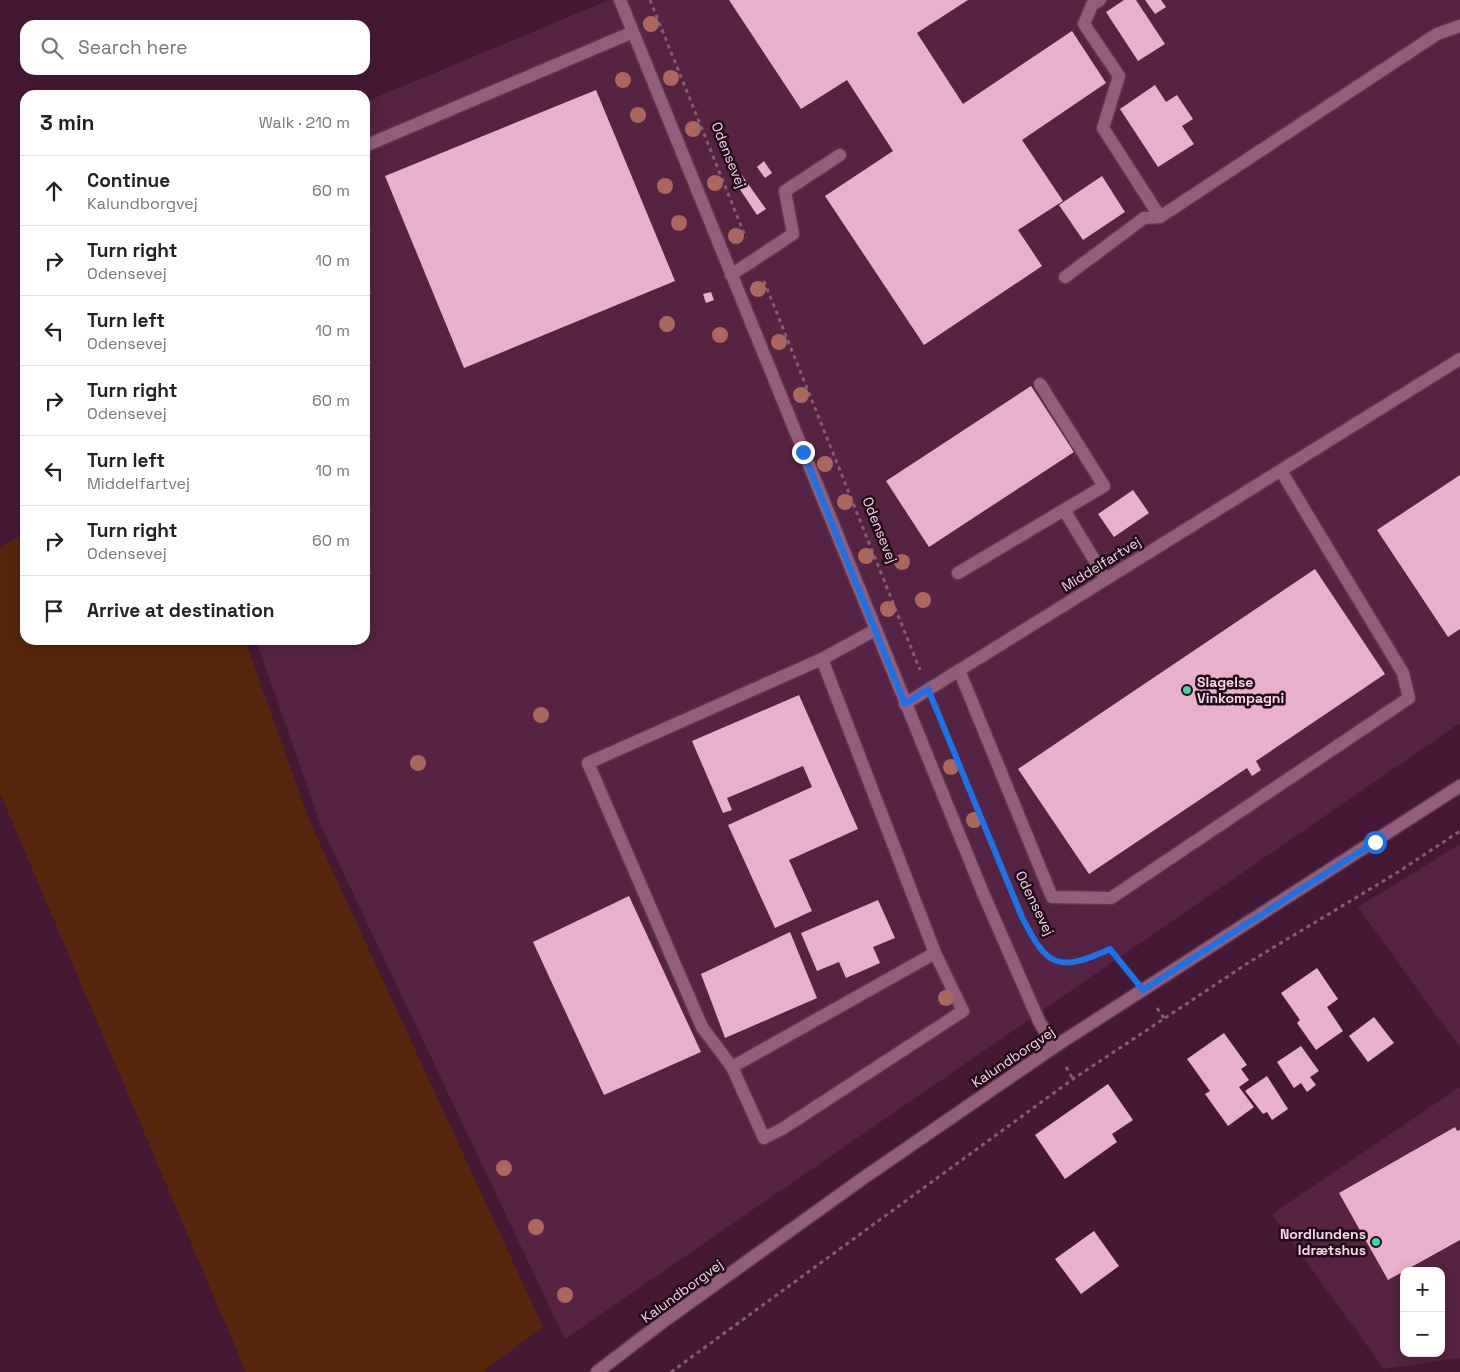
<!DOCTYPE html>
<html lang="en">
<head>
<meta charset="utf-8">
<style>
	:root { --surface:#fff; --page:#f6f6f6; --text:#222; --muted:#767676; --line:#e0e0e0 }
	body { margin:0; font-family:"Space Grotesk",sans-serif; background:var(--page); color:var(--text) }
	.controls { position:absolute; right:15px; bottom:15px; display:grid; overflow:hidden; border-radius:10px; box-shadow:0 2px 12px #0003 }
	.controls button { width:45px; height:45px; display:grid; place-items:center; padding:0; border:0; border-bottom:1px solid var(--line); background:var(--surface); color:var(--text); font:25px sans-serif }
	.stop { position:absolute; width:15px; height:15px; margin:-11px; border:4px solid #1a73e8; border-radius:50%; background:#fff }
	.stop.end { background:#1a73e8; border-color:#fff; box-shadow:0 1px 5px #0008 }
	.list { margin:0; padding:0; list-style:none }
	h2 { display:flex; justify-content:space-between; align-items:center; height:65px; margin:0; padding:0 20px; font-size:21px }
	h2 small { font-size:16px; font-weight:400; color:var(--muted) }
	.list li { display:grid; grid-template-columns:32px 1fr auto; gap:15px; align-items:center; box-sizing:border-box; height:70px; padding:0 20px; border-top:1px solid var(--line) }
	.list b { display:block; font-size:19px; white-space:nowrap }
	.list p { margin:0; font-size:16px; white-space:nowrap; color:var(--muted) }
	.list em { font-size:16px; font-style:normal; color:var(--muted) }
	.icon { flex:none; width:28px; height:28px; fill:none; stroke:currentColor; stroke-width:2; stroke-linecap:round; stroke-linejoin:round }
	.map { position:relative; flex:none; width:1460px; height:1372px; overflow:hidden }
	.search { position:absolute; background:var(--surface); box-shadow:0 2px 12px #0003; left:20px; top:20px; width:350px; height:55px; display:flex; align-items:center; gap:12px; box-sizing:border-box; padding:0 18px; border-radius:15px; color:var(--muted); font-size:19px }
	.panel { position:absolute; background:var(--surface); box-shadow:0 2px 12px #0003; left:20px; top:90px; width:350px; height:555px; border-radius:15px }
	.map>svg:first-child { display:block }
	.built { fill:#562342; fill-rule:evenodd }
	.green { fill:#57260c }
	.building { fill:#e9b0ce }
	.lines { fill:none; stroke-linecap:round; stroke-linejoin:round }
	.minor-casing { stroke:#5f3950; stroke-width:15 }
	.path { stroke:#855e75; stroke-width:3; stroke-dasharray:4 4; stroke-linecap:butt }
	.minor { stroke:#925e7b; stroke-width:12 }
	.tree { fill:#ab675d }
	.route { stroke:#1a73e8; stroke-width:6 }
	.poi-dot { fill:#40d4a2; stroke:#200c18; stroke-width:2 }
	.labels { text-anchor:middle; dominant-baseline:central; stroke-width:5; stroke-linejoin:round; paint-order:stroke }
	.street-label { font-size:14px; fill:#f6d7e7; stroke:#200c18 }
	.poi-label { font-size:14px; font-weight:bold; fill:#f6d7e7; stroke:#200c18; text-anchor:start }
</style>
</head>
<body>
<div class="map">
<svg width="1460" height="1372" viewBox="0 0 1460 1372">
	<rect width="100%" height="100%" fill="#451934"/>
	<path class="built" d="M609,0H1460V723L565,1339L321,826L256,640H365V102Z
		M1460,844V1048L1358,907Z
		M1460,1087V1358L1384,1369L1272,1214ZM1404,1271H1441V1353H1404Z"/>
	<path class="green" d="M25,533V640H245L310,822L543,1327L482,1372H246L0,793V548Z"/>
	<path class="building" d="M729,0H968L917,33L963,104L1072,31L1106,83L1022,140L1063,201L1018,230L1042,266L924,345L825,196L893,151L847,80L801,109Z
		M1124,0H1136L1165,44L1138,61L1106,12Z
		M1145,0H1161L1166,7L1155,14Z
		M1155,85L1166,102L1177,95L1193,119L1182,126L1194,144L1158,167L1120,109Z
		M596,90L675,281L464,368L385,176Z
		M764,161L772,173L765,178L757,167Z
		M741,174L766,209L757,215L733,179Z
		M1102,176L1125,212L1083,240L1059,205Z
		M711,292L714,300L706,303L703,294Z
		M1031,386L1074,452L929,547L886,481Z
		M1460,475V629L1448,637L1377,530Z
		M1133,490L1149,513L1114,537L1098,514Z
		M1315,569L1385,674L1256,761L1261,770L1252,776L1247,768L1089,874L1018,769Z
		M799,695L858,829L789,860L812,911L775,928L728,825L812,787L803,766L727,798L732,810L723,813L692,741Z
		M629,896L701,1052L604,1095L533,942Z
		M878,900L895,938L873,947L880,963L846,978L839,962L817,971L801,933Z
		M790,932L817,998L725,1038L701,974Z
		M1317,968L1338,999L1327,1007L1343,1031L1316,1050L1297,1023L1300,1020L1281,993Z
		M1374,1017L1394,1043L1368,1062L1349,1036Z
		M1224,1033L1247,1065L1241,1069L1249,1080L1239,1087L1254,1107L1228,1126L1205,1094L1210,1091L1187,1059Z
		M1301,1046L1319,1071L1310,1077L1316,1085L1307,1092L1301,1083L1294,1088L1277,1062Z
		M1267,1076L1288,1109L1272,1120L1267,1112L1263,1114L1245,1091Z
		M1108,1084L1133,1120L1112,1134L1117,1142L1065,1179L1035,1135Z
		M1455,1127L1457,1131L1460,1130V1240L1388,1280L1339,1193Z
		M1094,1231L1119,1266L1081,1294L1055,1259Z"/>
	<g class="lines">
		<defs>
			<path id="minor" d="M620,0L983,893L1039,1021L1054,1047
				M1100,0L1092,5L1084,24L1119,76L1103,128L1160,217
				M365,146L633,32
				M731,275L793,234L785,191L840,155
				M1065,277L1144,218L1160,217L1437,34L1460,26
				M1064,510L1106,579
				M958,573L1104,486L1040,384
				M822,659L935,953L732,1067L702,1027L588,763L822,659L875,630
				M959,670L1052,897L1111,898L1409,698L1403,673L1281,471
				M905,704L1460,359
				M732,1067L764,1138L782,1129L963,1011L935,953
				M597,1372L664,1321L862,1179L1054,1047L1460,786"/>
		</defs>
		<use href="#minor" class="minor-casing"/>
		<path class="path" d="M650,0L746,238
			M764,281L920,670
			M937,710L1022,917C1047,966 1059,973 1110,949L1128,972
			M1157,1008L1164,1018
			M1066,1067L1073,1079
			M671,1372L1073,1079L1251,961L1395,874L1460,831"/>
		<use href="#minor" class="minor"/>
	</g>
	<g class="tree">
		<circle cx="651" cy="24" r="8"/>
		<circle cx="671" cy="78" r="8"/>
		<circle cx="623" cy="80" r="8"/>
		<circle cx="638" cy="115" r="8"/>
		<circle cx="693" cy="129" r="8"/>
		<circle cx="715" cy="183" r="8"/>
		<circle cx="665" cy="186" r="8"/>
		<circle cx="679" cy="223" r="8"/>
		<circle cx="736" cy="236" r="8"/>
		<circle cx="758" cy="289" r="8"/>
		<circle cx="667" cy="324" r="8"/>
		<circle cx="720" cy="335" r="8"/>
		<circle cx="779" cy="342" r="8"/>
		<circle cx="801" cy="395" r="8"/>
		<circle cx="825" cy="464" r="8"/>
		<circle cx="845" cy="502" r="8"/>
		<circle cx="866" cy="556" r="8"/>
		<circle cx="902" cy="562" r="8"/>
		<circle cx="923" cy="600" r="8"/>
		<circle cx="888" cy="609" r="8"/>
		<circle cx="541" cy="715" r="8"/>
		<circle cx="418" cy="763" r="8"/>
		<circle cx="951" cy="767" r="8"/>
		<circle cx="974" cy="820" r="8"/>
		<circle cx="946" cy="998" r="8"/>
		<circle cx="504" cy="1168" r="8"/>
		<circle cx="536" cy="1227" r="8"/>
		<circle cx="565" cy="1295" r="8"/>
	</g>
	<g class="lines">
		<path class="route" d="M803,452L905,704L928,689L1022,917C1047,967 1058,973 1110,949L1143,990L1375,842"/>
	</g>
	<g class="poi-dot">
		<circle cx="1187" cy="690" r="5"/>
		<circle cx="1376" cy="1242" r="5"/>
	</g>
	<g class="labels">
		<g class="street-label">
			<text transform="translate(729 155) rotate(68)">Odensevej</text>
			<text transform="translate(880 530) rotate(68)">Odensevej</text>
			<text transform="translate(1101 564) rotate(-32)">Middelfartvej</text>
			<text transform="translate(1035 903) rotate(64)">Odensevej</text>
			<text transform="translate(1013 1057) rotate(-34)">Kalundborgvej</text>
			<text transform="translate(682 1291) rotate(-36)">Kalundborgvej</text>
		</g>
		<g class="poi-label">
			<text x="1197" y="682">Slagelse<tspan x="1197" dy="16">Vinkompagni</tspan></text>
			<text x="1366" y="1234" text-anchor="end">Nordlundens<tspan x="1366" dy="16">Idrætshus</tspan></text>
		</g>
	</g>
</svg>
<div class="controls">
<button>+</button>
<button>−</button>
</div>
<div class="stop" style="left:1375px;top:842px"></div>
<div class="stop end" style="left:803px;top:452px"></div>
<div class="search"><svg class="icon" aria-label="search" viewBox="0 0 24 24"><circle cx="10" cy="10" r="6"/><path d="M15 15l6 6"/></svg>Search here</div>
<section class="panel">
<h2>3 min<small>Walk · 210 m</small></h2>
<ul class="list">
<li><svg class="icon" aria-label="ahead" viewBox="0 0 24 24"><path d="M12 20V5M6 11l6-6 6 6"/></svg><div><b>Continue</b><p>Kalundborgvej</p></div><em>60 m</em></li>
<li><svg class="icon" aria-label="right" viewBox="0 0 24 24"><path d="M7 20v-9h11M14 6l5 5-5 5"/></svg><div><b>Turn right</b><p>Odensevej</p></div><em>10 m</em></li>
<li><svg class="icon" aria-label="left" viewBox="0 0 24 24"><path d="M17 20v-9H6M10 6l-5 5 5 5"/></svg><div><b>Turn left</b><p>Odensevej</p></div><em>10 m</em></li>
<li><svg class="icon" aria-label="right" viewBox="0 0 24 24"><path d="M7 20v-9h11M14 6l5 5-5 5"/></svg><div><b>Turn right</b><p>Odensevej</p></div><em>60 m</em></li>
<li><svg class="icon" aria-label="left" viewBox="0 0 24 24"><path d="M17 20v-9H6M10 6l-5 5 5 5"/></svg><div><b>Turn left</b><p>Middelfartvej</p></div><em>10 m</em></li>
<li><svg class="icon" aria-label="right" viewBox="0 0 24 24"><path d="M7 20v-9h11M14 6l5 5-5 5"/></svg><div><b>Turn right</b><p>Odensevej</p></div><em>60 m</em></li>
<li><svg class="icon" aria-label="arrive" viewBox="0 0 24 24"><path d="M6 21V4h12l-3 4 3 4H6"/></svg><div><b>Arrive at destination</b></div></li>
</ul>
</section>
</div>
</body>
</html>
